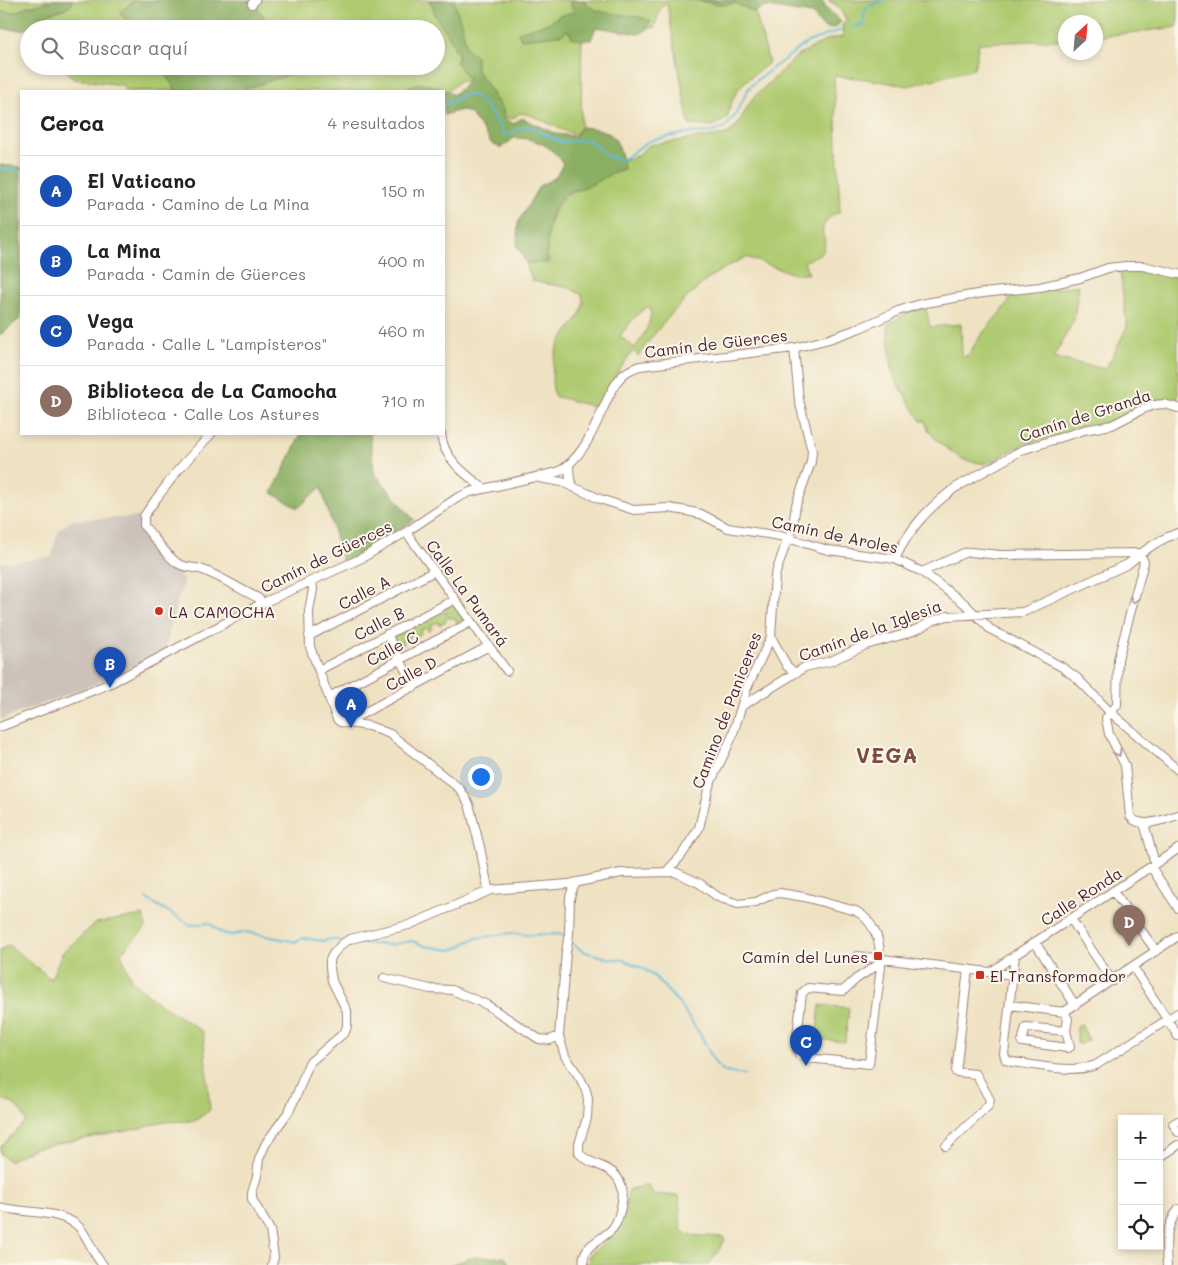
<!DOCTYPE html>
<html lang="es">
<head>
<meta charset="utf-8">
<style>
	:root { --surface:#fff; --page:#f2f2f2; --text:#222; --muted:#767676; --line:#e0e0e0; --accent:#db2777 }
	body { margin:0; font-family:Mali,sans-serif; background:var(--page); color:var(--text) }
	.controls { position:absolute; right:15px; bottom:15px; display:grid; overflow:hidden; border-radius:0px; box-shadow:0 2px 8px #0003 }
	.controls button { width:45px; height:45px; display:grid; place-items:center; padding:0; border:0; border-bottom:1px solid var(--line); background:var(--surface); color:var(--text); font:25px sans-serif }
	.compass { position:absolute; left:1058px; top:15px; width:45px; height:45px; border-radius:50%; background:var(--surface); box-shadow:0 2px 8px #0003; rotate:26deg }
	.you { position:absolute; left:480px; top:776px; width:18px; height:18px; margin:-12px; border:4px solid #fff; border-radius:50%; background:#1a73e8; box-shadow:0 0 0 8px #1a73e833 }
	.badge { display:grid; place-items:center; width:32px; height:32px; border-radius:50%; background:var(--accent); color:#fff; font-size:16px; font-weight:700 }
	.pin { position:absolute; translate:-50% -41px; filter:drop-shadow(0 1px 2px #0008) }
	.pin::after { content:''; position:absolute; top:26px; width:18px; height:15px; background:inherit; clip-path:polygon(0 0,100% 0,50% 100%) }
	.list { margin:0; padding:0; list-style:none }
	h2 { display:flex; justify-content:space-between; align-items:center; height:65px; margin:0; padding:0 20px; font-size:21px }
	h2 small { font-size:16px; font-weight:400; color:var(--muted) }
	.list li { display:grid; grid-template-columns:32px 1fr auto; gap:15px; align-items:center; box-sizing:border-box; height:70px; padding:0 20px; border-top:1px solid var(--line) }
	.list b { display:block; font-size:19px; white-space:nowrap }
	.list p { margin:0; font-size:16px; white-space:nowrap; color:var(--muted) }
	.list em { font-size:16px; font-style:normal; color:var(--muted) }
	.icon { flex:none; width:28px; height:28px; fill:none; stroke:currentColor; stroke-width:2; stroke-linecap:round; stroke-linejoin:round }
	.map { position:relative; flex:none; width:1178px; height:1265px; overflow:hidden }
	.search { position:absolute; background:var(--surface); box-shadow:0 2px 8px #0003; left:20px; top:20px; width:425px; height:55px; display:flex; align-items:center; gap:12px; box-sizing:border-box; padding:0 18px; border-radius:28px; color:var(--muted); font-size:19px }
	.panel { position:absolute; background:var(--surface); box-shadow:0 2px 8px #0003; left:20px; top:90px; width:425px; height:345px; border-radius:0px }
	.map>svg:first-child { display:block }
	.industrial { fill:#ccc2b9 }
	.green { fill:#afcb71; stroke:#7c754e; fill-rule:evenodd }
	.forest { fill:#8baf63; stroke:#6a6747 }
	.lines { fill:none; stroke-linecap:round; stroke-linejoin:round }
	.stream { stroke:#5cbcdb; stroke-width:2 }
	.minor-casing { stroke:#9c8076; stroke-width:10 }
	.minor { stroke:#fff; stroke-width:8 }
	.oneway { stroke:#ae9aa0 }
	.poi-dot { fill:#c8321e; stroke:#fbf7ec; stroke-width:2 }
	.labels { text-anchor:middle; dominant-baseline:central; stroke-width:4; stroke-linejoin:round; paint-order:stroke }
	.street-label { font-size:16px; fill:#4a1f2b; stroke:#fbf7ec }
	.poi-label { font-size:16px; fill:#4a1f2b; stroke:#fbf7ec; text-anchor:start }
	.district-label { font-size:21px; font-weight:bold; letter-spacing:1px; fill:#7c4c43; stroke:#fbf7ec }
</style>
</head>
<body>
<div class="map">
<svg width="1178" height="1265" viewBox="0 0 1178 1265">
	<rect width="100%" height="100%" fill="#fbf7ec"/>
	<filter id="ink" filterUnits="userSpaceOnUse"><feTurbulence type="fractalNoise" baseFrequency=".02" numOctaves="2"/><feDisplacementMap in="SourceGraphic" scale="10" xChannelSelector="R" yChannelSelector="G"/><feConvolveMatrix kernelMatrix="1 2 1 2 8 2 1 2 1" color-interpolation-filters="sRGB"/></filter>
	<filter id="wash" filterUnits="userSpaceOnUse"><feTurbulence type="fractalNoise" baseFrequency=".0096" numOctaves="4" result="noise"/><feDisplacementMap in="SourceGraphic" scale="20" xChannelSelector="R" yChannelSelector="G"/><feGaussianBlur stdDeviation="1.12" result="paint"/><feColorMatrix in="noise" values="0 0 0 0 0 0 0 0 0 0 0 0 0 0 0 0 0 1.4 0 .05"/><feComposite in="paint" operator="in"/></filter>
	<g filter="url(#wash)">
		<rect width="100%" height="100%" fill="#efe2c2"/>
		<path class="industrial" d="M138,517L184,581L173,615L165,650L103,681L0,720V563L51,557L59,529L73,520Z"/>
		<path class="green" d="M0,0H135L121,12L132,29H45L42,26L35,27L37,23L0,28Z
			M259,0H752L769,63C744,83 734,85 727,119L712,126L689,125L667,4L661,7L654,28L582,20L581,127L576,134C556,131 540,115 520,113L514,118L509,119L492,99L473,81H459L448,91L419,83L401,91H240L313,66H436V29H280L266,20L255,5Z
			M828,0H1178V27L1096,37V22H1066L1065,40L979,43L974,69L908,86L866,79L834,76L840,212C828,216 818,227 825,240L823,252L804,262L809,274H794L746,257C735,263 722,269 712,276C683,299 659,326 638,356L633,351L619,370L598,408L554,396C551,380 551,363 558,346C566,328 588,316 582,295L570,288L532,281L526,263L548,262C546,237 546,208 571,193C577,189 585,188 592,184C604,179 610,172 623,169L622,160L637,156L649,145L727,134L736,127L752,99L797,56L829,39L843,37L842,25L847,21L839,7ZM650,306C653,322 644,334 635,348L620,336C629,325 637,311 650,306Z
			M63,66H159L177,91H125L123,85L73,79Z
			M1120,271H1157L1178,278V404L1156,400L1110,422L1021,445L985,464L964,460L942,445L929,432L925,421H921L898,385L892,367L887,324L912,311L926,308L930,327L961,324L962,357L968,355L981,335L1009,302L1008,296L1079,285L1074,320L1053,358L1106,369L1127,327Z
			M455,602L467,618L457,623L454,617L450,619L449,616L446,618L447,620L439,625L438,622L431,625L432,628L428,631L426,628L420,631L421,634L417,636L415,634L402,641L403,644L399,646L402,652L400,653L392,635L397,633L398,635L402,633L401,630L407,627L409,631H413L412,627L411,628L410,626L421,620L422,622L424,621L423,619L440,610L442,612L444,611L446,614L447,613L445,607Z
			M143,915L146,927L121,953L131,980L154,1000L203,1032L210,1110L195,1121L160,1122L143,1128L34,1148L9,1161L0,1153V1147L26,1122C21,1109 13,1101 0,1099V950L9,945L51,979L62,953L96,923Z
			M820,1005L849,1008L845,1042L816,1039Z
			M1081,1024L1089,1040L1081,1044H1077V1026Z
			M649,1185L653,1194L679,1196L681,1229L687,1235L723,1237L725,1240L709,1265H588L589,1255L604,1243L621,1223L629,1189Z"/>
		<path class="forest" d="M53,0H73L70,7L41,16L35,27L20,30L0,29V11C10,13 19,14 26,6H33Z
			M135,0H251L266,20L280,29H132L120,12Z
			M429,0H454L463,30L466,48L476,56V69L503,110L504,118L513,124L522,118L556,134L575,136L581,127C616,130 618,137 624,169C611,172 604,179 592,184C589,186 585,188 582,189C581,190 574,190 574,190C546,201 546,238 548,263H526L517,246L518,223L539,186L556,177L563,164C552,145 535,138 514,138L501,148L492,144L471,114L461,110L444,115V91H402C415,82 424,82 438,88C444,90 448,91 453,95L469,81L456,62L459,56L448,34L436,17L431,3Z
			M570,0H585L586,4C606,19 629,11 651,21L647,30L639,34L596,27L591,40H581L572,38L568,30L560,35L521,39L518,32L548,23L559,16L573,12Z
			M693,0H822L827,9L841,22L836,27L827,29L822,26L812,14L766,7L753,12L735,3L724,5Z
			M159,66H313L240,91H177Z
			M0,165L21,167V318L0,335Z
			M301,434H370L374,472L414,520L379,543L343,563L321,487L298,508L272,493Z
			M473,1257H505L510,1265H450Z"/>
		<g class="lines">
			<path class="stream" d="M852,27L864,24V12L868,7L884,0
				M444,104C455,103 457,96 465,95C470,94 476,96 480,100C484,103 502,128 503,133L508,135L522,127L528,126L561,142L588,140L599,148L606,156L622,160L649,141L687,133L713,132L725,127L734,117L749,88L758,79L808,42L841,30
				M0,169H9L21,172
				M145,898L191,925L209,923L220,932L226,934L233,935L246,932L296,942L303,938L324,941L331,939L341,941
				M570,941L582,951L607,958L624,960L644,969L655,977L677,1001L700,1034L715,1063L725,1072L745,1075
				M351,943L390,945L412,941L425,946L450,950L461,947L465,943L477,938L511,933L529,935L555,934L563,935L566,938"/>
		</g>
	</g>
	<g filter="url(#ink)">
		<g class="lines">
			<defs>
				<path id="minor" d="M252,4L255,0
					M211,434L179,469L156,499L144,516V526C154,537 165,554 177,563C186,569 194,566 203,570C221,577 240,589 258,598L263,603
					M441,434C443,458 465,474 483,488
					M569,466L570,480L573,487
					M539,478L562,482L600,499L634,510L669,508L687,511L701,514L728,528L780,536L828,550L895,559L922,572L964,603L990,629L1062,667L1077,678L1110,712L1178,770
					M406,532L507,671
					M1140,553L1144,562L1118,659L1117,705L1106,718L1109,734L1125,765L1130,816C1139,830 1165,819 1178,815
					M895,559C910,528 927,509 955,488L1022,450L1084,430L1112,425L1143,409L1154,405L1164,404L1178,408
					M922,572L964,553L971,552L1000,555L1140,553
					M312,581L313,590L309,610L310,647L337,719L340,722L369,726L390,734L460,789L469,804L480,847L487,883L488,888L491,890
					M387,634L414,687
					M309,636L431,573
					M771,637L787,666L795,673
					M319,670L452,601
					M329,697L469,623
					M742,706L805,667L831,661L866,645L905,634L920,628L932,621L947,616L1023,612L1128,564C1143,551 1159,539 1178,533
					M345,723L489,646
					M0,727L109,684L263,603L362,558L406,532L457,498L470,492L558,472C585,457 595,425 608,398C612,390 616,381 623,375C628,370 634,368 640,366L794,348L829,339L860,328L898,311L920,304L983,293L1040,287L1080,278L1108,268L1126,266H1143L1178,274
					M1144,823L1155,864
					M1178,849L1015,955L1004,1054L1006,1060L1012,1062C1039,1065 1070,1074 1096,1065L1178,1013
					M1151,867L1178,908
					M667,871L681,856L699,828L709,786L732,737L747,688L771,637L775,576L786,543L792,531L796,505L811,462L812,451L799,400L794,348
					M577,882L573,888L570,897L569,934L566,952L559,1036L565,1056L580,1078L586,1090L588,1099L587,1118L579,1144V1153C591,1168 616,1163 622,1188C624,1194 622,1201 621,1207C619,1215 618,1222 613,1228C602,1241 580,1245 584,1265
					M1113,891L1156,951
					M1071,919L1112,981
					M1035,942L1075,1005
					M858,956L1013,975
					M882,962L856,979L843,991L808,988L802,993L796,1046L799,1055L807,1058L869,1064L882,959
					M1133,967L1178,1036
					M991,972L1015,955
					M384,978L430,989L452,990L487,1005L539,1039L550,1040L559,1036
					M1010,1005L1064,1012L1178,936
					M1064,1012L1068,1019L1066,1031L1026,1027L1022,1042L1068,1048L1070,1047L1066,1031
					M1178,1121L1173,1124L1178,1132
					M946,1146L988,1106L990,1100L976,1074L956,1072L968,969
					M1159,1158L1178,1145
					M0,1207C24,1214 56,1209 77,1225C89,1236 92,1254 103,1265
					M272,1265L274,1257L270,1230L252,1199V1192L257,1176L259,1159L266,1143L289,1111L297,1094L309,1063L345,1032L347,1026V1011L332,981L330,968V960L333,954L342,944L350,939L409,925L491,890L569,884L621,873L675,872L699,883L718,897L738,904L756,902L773,894L780,893L804,897L856,911C872,920 882,940 879,959
					M1167,1265C1165,1241 1165,1230 1178,1209"/>
			</defs>
			<use href="#minor" class="minor-casing"/>
			<use href="#minor" class="minor"/>
		</g>
		<defs><path id="oneway-chevron" d="M-2-3.5L2.5 0L-2 3.5" fill="none" stroke-width="1.6" stroke-linecap="round" stroke-linejoin="round" transform="scale(1.25)"/></defs>
		<g class="oneway">
			<use href="#oneway-chevron" transform="translate(1134 600) rotate(105)"/>
			<use href="#oneway-chevron" transform="translate(1118 753) rotate(61)"/>
		</g>
	</g>
	<g class="poi-dot">
		<circle cx="159" cy="611" r="5"/>
		<rect x="873" y="951" width="10" height="10" rx="2.5"/>
		<rect x="975" y="970" width="10" height="10" rx="2.5"/>
	</g>
	<g class="labels">
		<g class="street-label">
			<text transform="translate(716 343) rotate(-7)">Camín de Güerces</text>
			<text transform="translate(1085 415) rotate(-18)">Camín de Granda</text>
			<text transform="translate(835 534) rotate(12)">Camín de Aroles</text>
			<text transform="translate(326 556) rotate(-26)">Camín de Güerces</text>
			<text transform="translate(364 592) rotate(-27)">Calle A</text>
			<text transform="translate(468 593) rotate(54)">Calle La Pumará</text>
			<text transform="translate(379 623) rotate(-27)">Calle B</text>
			<text transform="translate(870 630) rotate(-20)">Camín de la Iglesia</text>
			<text transform="translate(392 648) rotate(-28)">Calle C</text>
			<text transform="translate(411 673) rotate(-28)">Calle D</text>
			<text transform="translate(726 710) rotate(-69)">Camino de Paniceres</text>
			<text transform="translate(1081 896) rotate(-33)">Calle Ronda</text>
		</g>
		<g class="poi-label">
			<text x="169" y="611">LA CAMOCHA</text>
			<text x="868" y="956" text-anchor="end">Camín del Lunes</text>
			<text x="990" y="975">El Transformador</text>
		</g>
		<g class="district-label">
			<text x="887" y="754">VEGA</text>
		</g>
	</g>
</svg>
<div class="controls">
<button>+</button>
<button>−</button>
<button><svg class="icon" aria-label="locate" viewBox="0 0 24 24"><circle cx="12" cy="12" r="6"/><path d="M12 2v4M12 18v4M2 12h4M18 12h4"/></svg></button>
</div>
<svg class="compass" viewBox="-18 -18 36 36"><path d="M0-13l5 13h-10z" fill="#e53935"/><path d="M0 13l5-13h-10z" fill="#767676"/></svg>
<div class="you"></div>
<div class="pin badge" style="left:351px;top:728px;background:#1a4fb4">A</div>
<div class="pin badge" style="left:110px;top:688px;background:#1a4fb4">B</div>
<div class="pin badge" style="left:806px;top:1066px;background:#1a4fb4">C</div>
<div class="pin badge" style="left:1129px;top:946px;background:#8d6e63">D</div>
<div class="search"><svg class="icon" aria-label="search" viewBox="0 0 24 24"><circle cx="10" cy="10" r="6"/><path d="M15 15l6 6"/></svg>Buscar aquí</div>
<section class="panel">
<h2>Cerca<small>4 resultados</small></h2>
<ul class="list">
<li><span class="badge" style="background:#1a4fb4">A</span><div><b>El Vaticano</b><p>Parada · Camino de La Mina</p></div><em>150 m</em></li>
<li><span class="badge" style="background:#1a4fb4">B</span><div><b>La Mina</b><p>Parada · Camín de Güerces</p></div><em>400 m</em></li>
<li><span class="badge" style="background:#1a4fb4">C</span><div><b>Vega</b><p>Parada · Calle L &quot;Lampisteros&quot;</p></div><em>460 m</em></li>
<li><span class="badge" style="background:#8d6e63">D</span><div><b>Biblioteca de La Camocha</b><p>Biblioteca · Calle Los Astures</p></div><em>710 m</em></li>
</ul>
</section>
</div>
</body>
</html>
